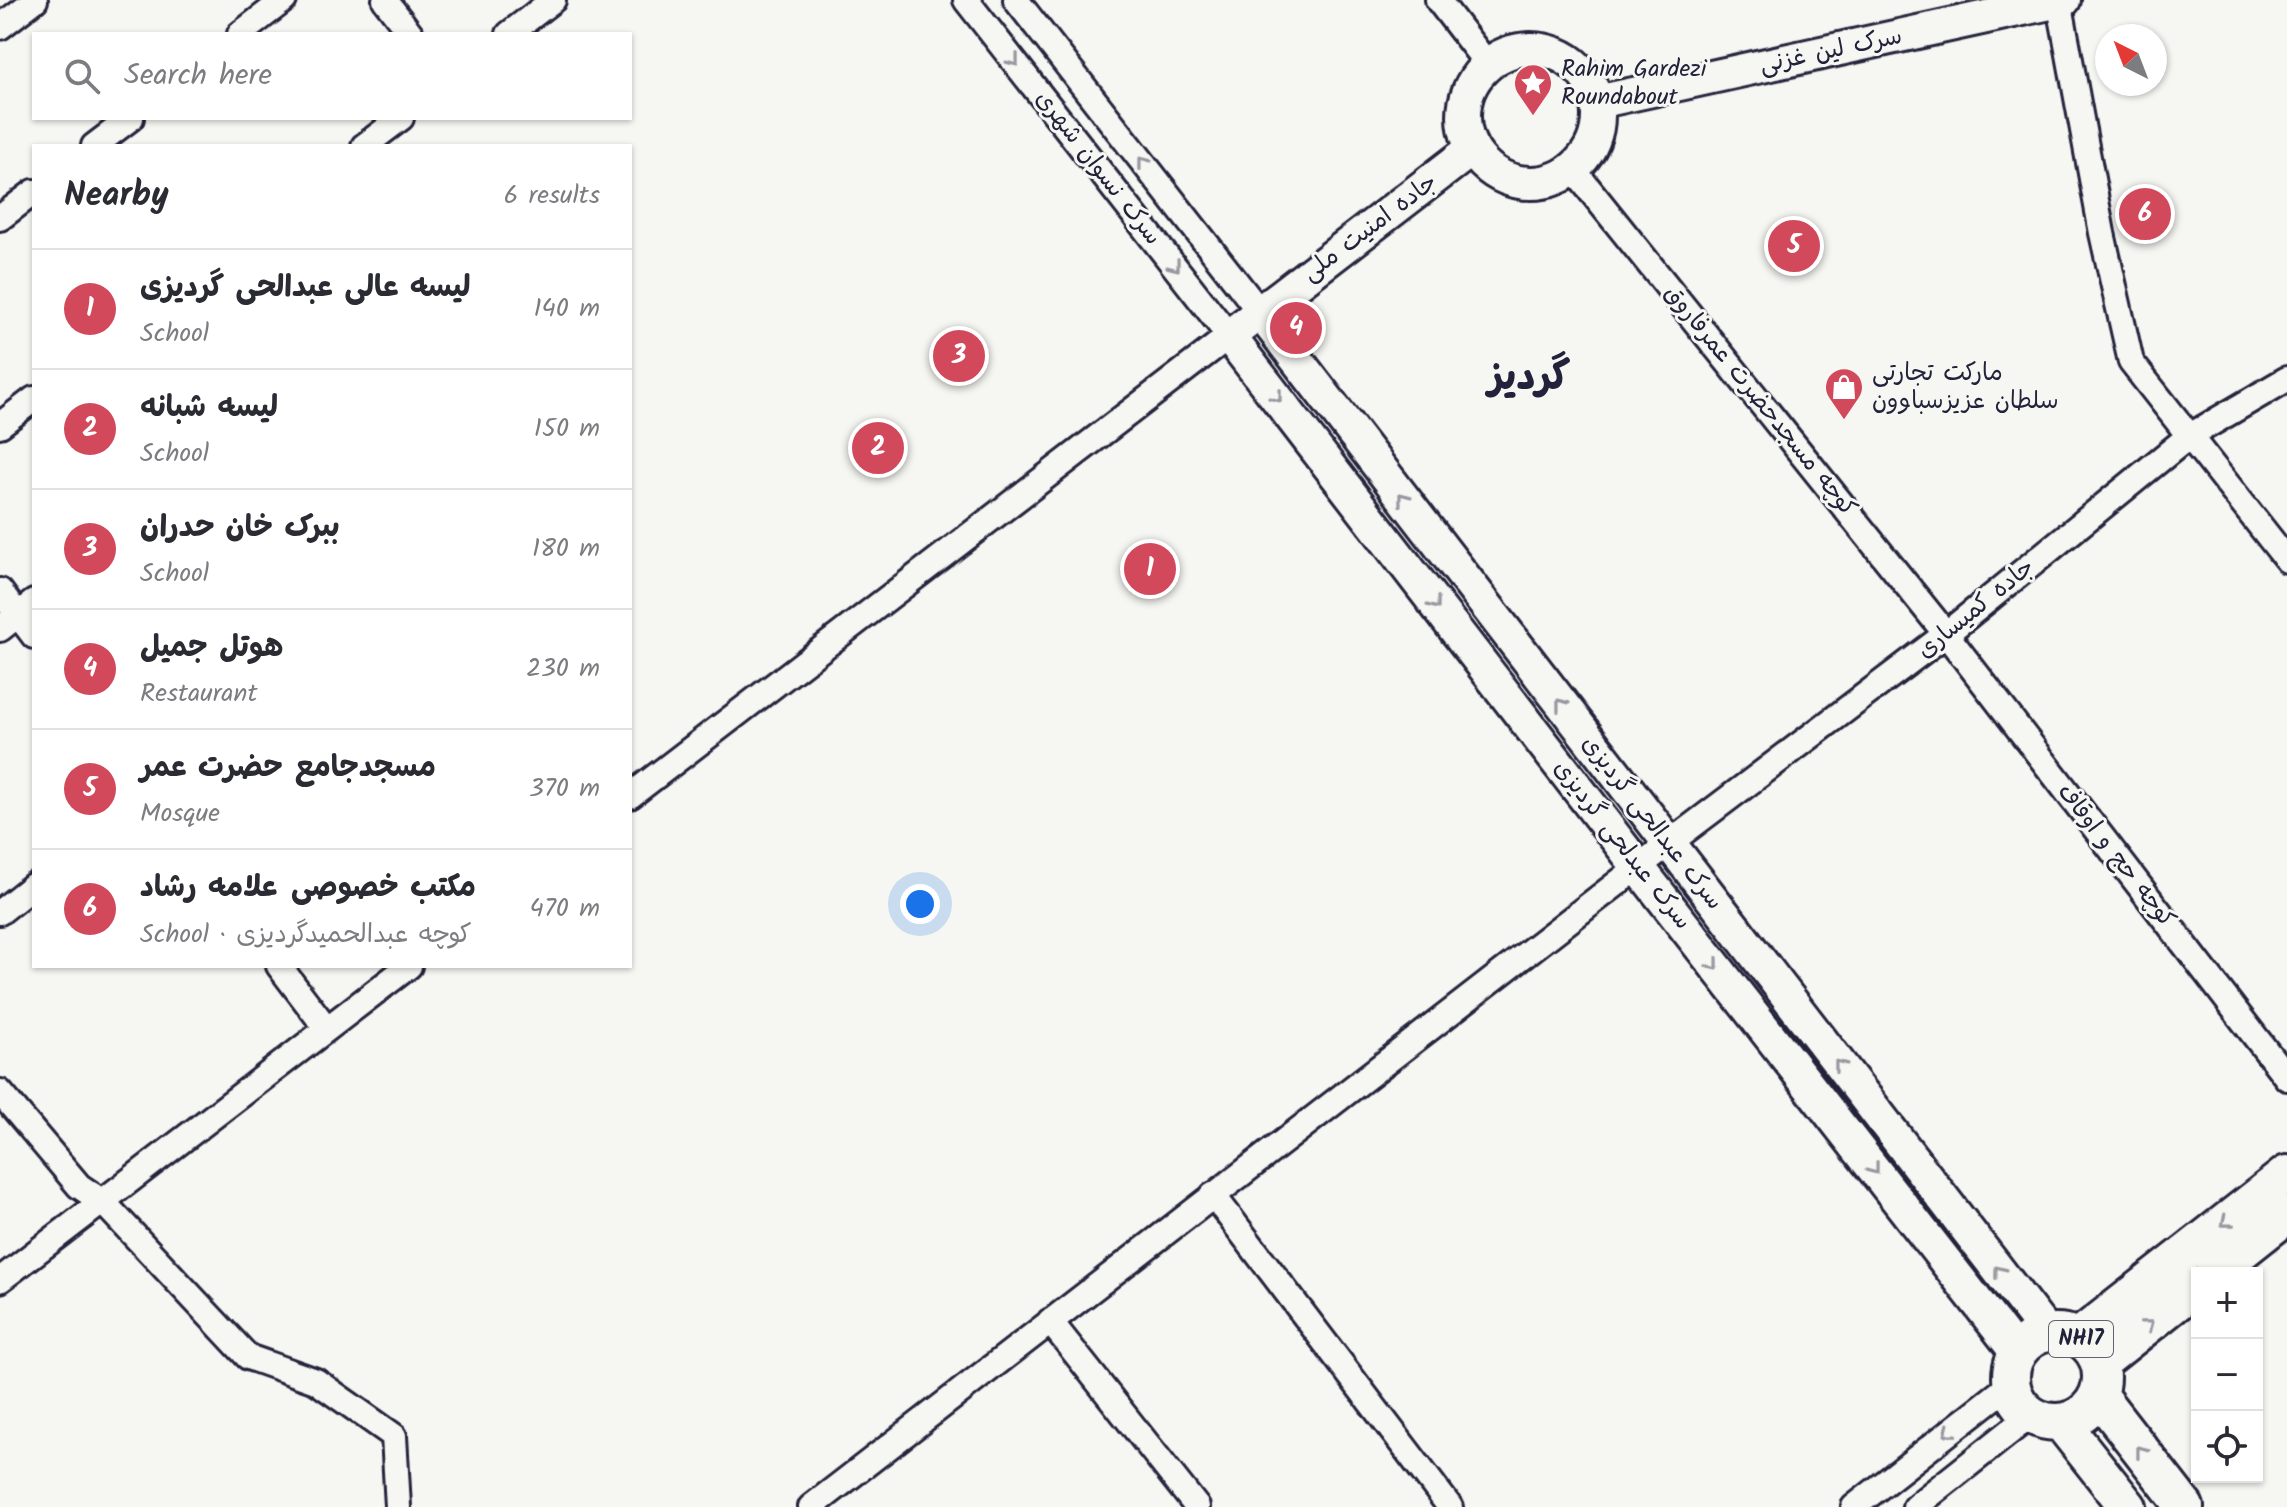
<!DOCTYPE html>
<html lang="en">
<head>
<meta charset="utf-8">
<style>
	:root { --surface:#fff; --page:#f2f2f3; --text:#2b2b33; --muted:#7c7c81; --line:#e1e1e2; --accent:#d1495b }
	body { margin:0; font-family:Kalam,"Playpen Sans Arabic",sans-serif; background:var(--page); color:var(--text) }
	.controls { position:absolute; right:24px; bottom:24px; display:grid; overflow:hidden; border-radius:0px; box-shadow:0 2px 6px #0004 }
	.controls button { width:72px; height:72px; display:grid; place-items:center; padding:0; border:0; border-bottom:2px solid var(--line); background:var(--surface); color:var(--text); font:40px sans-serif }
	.compass { position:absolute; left:2095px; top:24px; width:72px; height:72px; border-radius:50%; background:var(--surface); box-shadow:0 2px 6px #0004; rotate:318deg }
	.you { position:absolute; left:920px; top:904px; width:28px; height:28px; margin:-20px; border:6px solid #fff; border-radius:50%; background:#1a73e8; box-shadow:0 0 0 12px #1a73e833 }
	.badge { display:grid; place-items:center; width:52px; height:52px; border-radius:50%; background:var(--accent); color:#fff; font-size:26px; font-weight:700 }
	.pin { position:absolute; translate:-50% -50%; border:4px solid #fff; box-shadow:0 2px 8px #0006 }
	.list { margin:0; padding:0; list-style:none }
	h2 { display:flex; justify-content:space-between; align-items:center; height:104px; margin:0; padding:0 32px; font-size:34px }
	h2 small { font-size:26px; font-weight:400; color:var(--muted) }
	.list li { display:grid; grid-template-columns:52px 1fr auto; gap:24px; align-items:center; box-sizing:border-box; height:120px; padding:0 32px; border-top:2px solid var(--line) }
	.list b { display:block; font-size:30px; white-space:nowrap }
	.list p { margin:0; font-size:26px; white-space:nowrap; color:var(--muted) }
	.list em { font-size:26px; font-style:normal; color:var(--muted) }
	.icon { flex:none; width:44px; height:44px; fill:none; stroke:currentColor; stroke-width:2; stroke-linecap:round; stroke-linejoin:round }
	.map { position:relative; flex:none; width:2287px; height:1507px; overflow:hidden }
	.search { position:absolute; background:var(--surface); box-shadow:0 2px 6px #0004; left:32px; top:32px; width:600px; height:88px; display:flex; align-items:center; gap:20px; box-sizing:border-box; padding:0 28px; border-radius:0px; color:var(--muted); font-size:30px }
	.panel { position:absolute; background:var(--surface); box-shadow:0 2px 6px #0004; left:32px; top:144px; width:600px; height:824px; border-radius:0px }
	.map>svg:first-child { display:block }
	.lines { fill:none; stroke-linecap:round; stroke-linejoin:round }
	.minor-casing { stroke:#22223b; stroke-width:30 }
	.major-casing { stroke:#22223b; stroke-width:38 }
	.highway-casing { stroke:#22223b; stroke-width:42 }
	.minor { stroke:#f6f6f2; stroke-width:24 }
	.major { stroke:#f6f6f2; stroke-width:32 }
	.highway { stroke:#f6f6f2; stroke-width:36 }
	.oneway { stroke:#9797a0 }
	.labels { text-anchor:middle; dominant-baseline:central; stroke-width:6; stroke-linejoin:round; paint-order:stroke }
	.shield { fill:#f6f6f2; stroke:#626272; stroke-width:2 }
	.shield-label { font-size:22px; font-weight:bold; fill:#22223b }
	.street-label { font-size:24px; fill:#22223b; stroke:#f6f6f2 }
	.poi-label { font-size:24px; fill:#22223b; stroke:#f6f6f2; text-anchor:start }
	.town-label { font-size:40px; font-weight:bold; fill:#22223b; stroke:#f6f6f2 }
</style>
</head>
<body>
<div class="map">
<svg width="2287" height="1507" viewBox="0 0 2287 1507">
	<rect width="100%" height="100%" fill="#f6f6f2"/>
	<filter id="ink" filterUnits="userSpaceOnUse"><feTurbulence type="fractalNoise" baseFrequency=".0125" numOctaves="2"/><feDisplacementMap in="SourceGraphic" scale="16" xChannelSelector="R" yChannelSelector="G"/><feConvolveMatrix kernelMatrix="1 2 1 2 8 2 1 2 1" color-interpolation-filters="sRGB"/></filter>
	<g filter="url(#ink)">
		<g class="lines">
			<defs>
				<path id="minor" d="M385,0L411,34
					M1016,0L1260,312
					M1438,0L1488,65
					M2059,0L2102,233L2131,362L2287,560
					M0,27L35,0
					M240,34L284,0
					M509,34L553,0
					M94,146L131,118
					M364,146L401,118
					M1573,169L1946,634L2287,1078
					M0,218L34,192
					M0,425L34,399
					M0,591L34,636
					M0,629L34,602
					M630,796L1229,336L966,0
					M0,912L34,885
					M279,966L327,1029
					M0,1092L79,1186L103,1202L248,1357L316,1381L394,1436L398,1507
					M1213,1195L1450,1507
					M0,1280L409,966
					M1050,1321L1197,1507
					M811,1507L1668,844L1946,634L2188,437L2287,379
					M1854,1507L2011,1384
					M1915,1507L2031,1415"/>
				<path id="major" d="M1464 116a67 67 0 1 1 134 0a67 67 0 1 1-134 0Z
					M1597,102L2064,0
					M1472,149L1229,336L1639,868L2017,1353
					M1260,312L2046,1332"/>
				<path id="highway" d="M2214,1273L2287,1215
					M2011 1377a45 45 0 1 1 90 0a45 45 0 1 1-90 0Z
					M2079,1337L2287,1174
					M2099,1364L2197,1286
					M2098,1395L2185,1507
					M2061,1422L2128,1507"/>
			</defs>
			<use href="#minor" class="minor-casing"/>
			<use href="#major" class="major-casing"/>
			<use href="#highway" class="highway-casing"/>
			<use href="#minor" class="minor"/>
			<use href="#major" class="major"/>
			<use href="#highway" class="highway"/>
		</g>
		<defs><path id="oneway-chevron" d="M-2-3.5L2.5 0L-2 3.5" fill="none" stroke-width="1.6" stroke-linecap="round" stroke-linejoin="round" transform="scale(2)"/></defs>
		<g class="oneway">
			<use href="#oneway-chevron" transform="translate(1014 61) rotate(52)"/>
			<use href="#oneway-chevron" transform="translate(1143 162) rotate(-128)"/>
			<use href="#oneway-chevron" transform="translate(1175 266) rotate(52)"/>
			<use href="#oneway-chevron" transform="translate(1277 397) rotate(52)"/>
			<use href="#oneway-chevron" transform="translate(1403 498) rotate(-128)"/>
			<use href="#oneway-chevron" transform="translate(1435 604) rotate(52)"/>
			<use href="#oneway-chevron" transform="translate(1561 704) rotate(-128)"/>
			<use href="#oneway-chevron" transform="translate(1714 965) rotate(52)"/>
			<use href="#oneway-chevron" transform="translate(1839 1065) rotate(-128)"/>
			<use href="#oneway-chevron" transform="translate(1874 1169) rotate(52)"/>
			<use href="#oneway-chevron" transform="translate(2226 1222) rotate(142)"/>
			<use href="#oneway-chevron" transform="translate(1999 1271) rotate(-128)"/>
			<use href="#oneway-chevron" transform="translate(2148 1325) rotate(-38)"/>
			<use href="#oneway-chevron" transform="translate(1949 1432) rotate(142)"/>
			<use href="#oneway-chevron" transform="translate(2141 1451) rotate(-128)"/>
		</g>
	</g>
	<defs>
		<symbol id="sight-pin" viewBox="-11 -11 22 30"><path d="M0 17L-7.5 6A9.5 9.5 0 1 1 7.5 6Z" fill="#d1495b" stroke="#f6f6f2"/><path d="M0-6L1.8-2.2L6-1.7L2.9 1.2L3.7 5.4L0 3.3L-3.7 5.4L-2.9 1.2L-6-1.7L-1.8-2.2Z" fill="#fff"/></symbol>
		<symbol id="shop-pin" viewBox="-11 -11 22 30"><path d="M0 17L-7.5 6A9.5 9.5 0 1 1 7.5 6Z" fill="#d1495b" stroke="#f6f6f2"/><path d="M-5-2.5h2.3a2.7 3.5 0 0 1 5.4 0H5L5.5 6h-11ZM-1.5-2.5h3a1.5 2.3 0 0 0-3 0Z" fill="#fff"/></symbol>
	</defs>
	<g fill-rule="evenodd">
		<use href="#sight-pin" x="1511" y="61" width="44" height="60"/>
		<use href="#shop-pin" x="1822" y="365" width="44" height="60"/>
	</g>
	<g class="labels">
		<rect class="shield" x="2049" y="1321" width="64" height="36" rx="6"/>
		<g class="shield-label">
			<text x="2081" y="1339">NH17</text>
		</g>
		<g class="street-label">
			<text transform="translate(1831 51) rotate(-12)">سرک لین غزنی</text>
			<text transform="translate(1098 168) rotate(52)">سرک نسوان شهری</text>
			<text transform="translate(1370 228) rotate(-37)">جاده امنیت ملی</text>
			<text transform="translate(1760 401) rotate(51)">کوچه مسجدحضرت عمرفاروق</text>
			<text transform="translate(1976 609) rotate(-39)">جاده کمیساری</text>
			<text transform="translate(1652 823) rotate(52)">سرک عبدالحی گردیزی</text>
			<text transform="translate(1622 845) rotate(52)">سرک عبدلحی گردیزی</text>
			<text transform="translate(2116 856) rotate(52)">کوچه حج و اوقاف</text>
		</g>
		<g class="poi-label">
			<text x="1561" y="69">Rahim Gardezi<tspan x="1561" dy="28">Roundabout</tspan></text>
			<text x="1872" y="373">مارکت تجارتی<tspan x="1872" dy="28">سلطان عزیزسباوون</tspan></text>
		</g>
		<g class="town-label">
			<text x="1529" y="378">گردیز</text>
		</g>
	</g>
</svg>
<div class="controls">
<button>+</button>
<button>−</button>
<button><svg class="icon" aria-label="locate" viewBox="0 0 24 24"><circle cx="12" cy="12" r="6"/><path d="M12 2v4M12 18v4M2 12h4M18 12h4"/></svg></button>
</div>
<svg class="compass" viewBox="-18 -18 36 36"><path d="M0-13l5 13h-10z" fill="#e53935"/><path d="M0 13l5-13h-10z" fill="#7c7c81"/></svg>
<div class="you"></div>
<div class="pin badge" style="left:1150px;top:569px">1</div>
<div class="pin badge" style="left:878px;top:448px">2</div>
<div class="pin badge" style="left:959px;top:356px">3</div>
<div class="pin badge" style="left:1296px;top:328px">4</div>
<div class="pin badge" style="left:1794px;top:246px">5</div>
<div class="pin badge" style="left:2145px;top:214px">6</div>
<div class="search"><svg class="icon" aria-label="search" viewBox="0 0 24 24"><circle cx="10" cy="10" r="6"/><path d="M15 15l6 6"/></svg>Search here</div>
<section class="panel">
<h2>Nearby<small>6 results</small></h2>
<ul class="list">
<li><span class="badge">1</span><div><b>لیسه عالی عبدالحی گردیزی</b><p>School</p></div><em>140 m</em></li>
<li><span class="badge">2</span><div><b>لیسه شبانه</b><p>School</p></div><em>150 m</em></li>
<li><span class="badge">3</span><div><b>ببرک خان حدران</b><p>School</p></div><em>180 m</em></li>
<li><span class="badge">4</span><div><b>هوتل جمیل</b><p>Restaurant</p></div><em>230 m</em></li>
<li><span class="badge">5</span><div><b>مسجدجامع حضرت عمر</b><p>Mosque</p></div><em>370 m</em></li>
<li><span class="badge">6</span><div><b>مکتب خصوصی علامه رشاد</b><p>School · کوچه عبدالحمیدگردیزی</p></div><em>470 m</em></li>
</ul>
</section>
</div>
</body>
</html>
